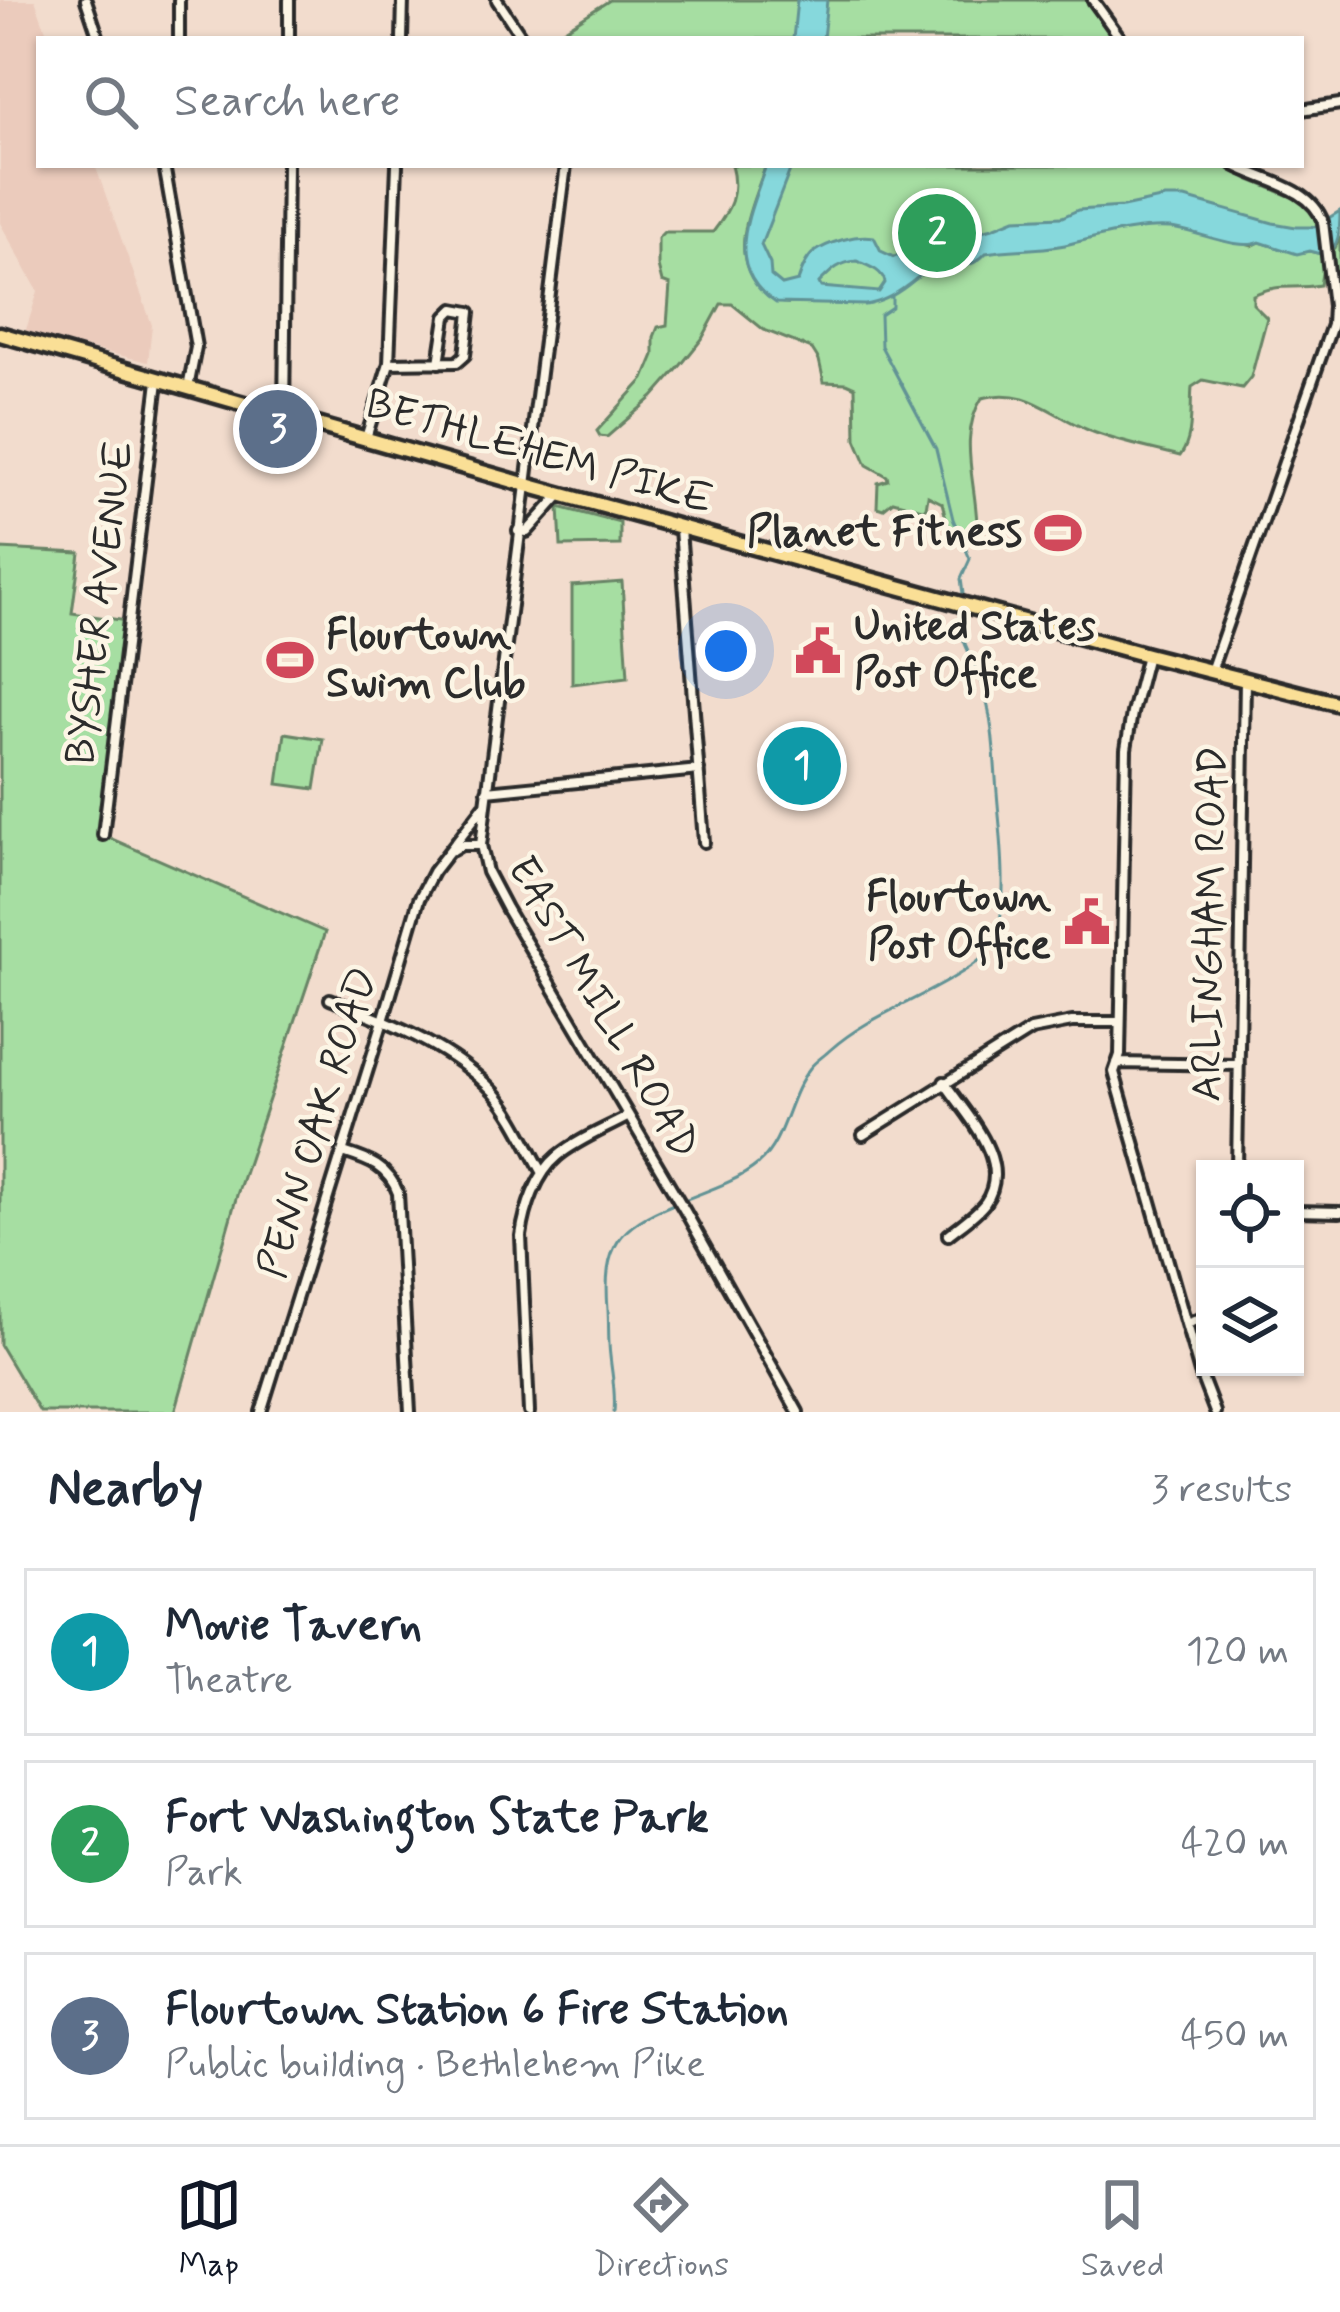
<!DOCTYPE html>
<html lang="en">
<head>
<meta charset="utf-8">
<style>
	:root { --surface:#fff; --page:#f2f2f3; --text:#1f2937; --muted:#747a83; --line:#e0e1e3; --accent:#111827 }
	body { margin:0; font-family:Mynerve,sans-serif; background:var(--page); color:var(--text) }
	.controls { position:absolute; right:36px; bottom:36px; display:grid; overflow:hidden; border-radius:0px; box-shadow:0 3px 9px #0004 }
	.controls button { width:108px; height:108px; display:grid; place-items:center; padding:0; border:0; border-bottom:3px solid var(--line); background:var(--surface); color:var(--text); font:60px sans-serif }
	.you { position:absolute; left:726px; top:651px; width:42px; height:42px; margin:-30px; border:9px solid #fff; border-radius:50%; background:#1a73e8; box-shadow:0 0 0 18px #1a73e833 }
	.badge { display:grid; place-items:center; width:78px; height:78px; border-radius:50%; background:var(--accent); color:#fff; font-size:39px; font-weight:700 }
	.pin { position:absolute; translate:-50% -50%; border:6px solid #fff; box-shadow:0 3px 12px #0006 }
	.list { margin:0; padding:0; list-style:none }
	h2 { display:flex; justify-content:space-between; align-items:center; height:156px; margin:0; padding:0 48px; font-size:51px }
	h2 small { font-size:39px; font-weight:400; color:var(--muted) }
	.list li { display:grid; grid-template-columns:78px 1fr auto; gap:36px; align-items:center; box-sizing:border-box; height:168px; margin:0 24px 24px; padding:0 24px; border:3px solid var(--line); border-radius:0px }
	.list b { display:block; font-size:45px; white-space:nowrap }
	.list p { margin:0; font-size:39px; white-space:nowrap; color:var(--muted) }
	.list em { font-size:39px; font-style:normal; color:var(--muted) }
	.icon { flex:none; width:66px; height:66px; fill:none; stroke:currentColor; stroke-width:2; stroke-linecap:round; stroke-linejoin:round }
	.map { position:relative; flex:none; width:1340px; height:1412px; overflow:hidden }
	.search { position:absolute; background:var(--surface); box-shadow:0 3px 9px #0004; left:36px; right:36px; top:36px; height:132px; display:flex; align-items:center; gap:30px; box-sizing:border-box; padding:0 42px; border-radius:0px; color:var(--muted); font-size:45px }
	.sheet { height:732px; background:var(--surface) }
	nav { display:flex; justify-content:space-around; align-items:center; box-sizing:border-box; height:168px; border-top:3px solid var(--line); background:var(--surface); font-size:33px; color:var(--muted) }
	nav a { display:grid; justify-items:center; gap:6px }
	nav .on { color:var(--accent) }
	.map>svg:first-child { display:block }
	.built { fill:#ebcbbc }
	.green { fill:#a6dea2; stroke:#688466; stroke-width:3 }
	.water { fill:#86d8dc; stroke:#629395; stroke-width:3; fill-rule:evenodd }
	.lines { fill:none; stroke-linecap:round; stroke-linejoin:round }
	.stream { stroke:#629395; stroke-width:3 }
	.minor-casing { stroke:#2b2b2b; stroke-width:16 }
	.primary-casing { stroke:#2b2b2b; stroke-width:21 }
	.minor { stroke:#fcf5e5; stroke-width:8 }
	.primary { stroke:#fadf96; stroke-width:12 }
	.labels { text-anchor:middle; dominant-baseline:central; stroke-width:9; stroke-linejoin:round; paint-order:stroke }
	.street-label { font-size:42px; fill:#2b2b2b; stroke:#fcf5e5 }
	.poi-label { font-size:42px; font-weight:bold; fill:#2b2b2b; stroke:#fcf5e5; text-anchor:end }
</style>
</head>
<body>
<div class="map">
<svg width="1340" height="1412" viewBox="0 0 1340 1412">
	<rect width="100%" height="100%" fill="#f2dccd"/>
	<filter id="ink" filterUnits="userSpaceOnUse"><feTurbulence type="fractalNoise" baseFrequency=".00833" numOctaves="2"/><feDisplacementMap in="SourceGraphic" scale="24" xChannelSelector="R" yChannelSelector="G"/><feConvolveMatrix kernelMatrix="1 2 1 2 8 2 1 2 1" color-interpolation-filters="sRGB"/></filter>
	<g filter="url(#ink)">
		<path class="built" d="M0,0H35L49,39H39V165H95L152,325L148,362L25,333L38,291L0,223Z"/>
		<path class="green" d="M610,0H1087L1114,39H549Z
			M731,165H766C753,203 728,249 757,285C775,307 782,304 808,302C777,297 769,282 750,259L776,165H1223L1248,179L1316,207L1320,236L1207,234L1252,246L1260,242L1297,253L1309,251L1325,255L1335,248L1340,237V290L1331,266L1323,268L1320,285C1292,290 1281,282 1253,295V304L1267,318L1251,377L1242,388L1203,380L1192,387C1190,409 1194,438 1180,456C1150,448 1116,442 1088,430C1049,414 1027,386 982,398C955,440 980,492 977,538L961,543C948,535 946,516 942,503L928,496L926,508L922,509L893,501L883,509L877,507L878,483L888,480L887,476L867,465L856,439L855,387L846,383L824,382L819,360L812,349L764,330L732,304H721L702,339L681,365L653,397L607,437L600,436L597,431L644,379L654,355V337L658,327L667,325L670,285L662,282L658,266V238L664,232H713C730,210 739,194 731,165Z
			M559,507L620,523V545L561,546Z
			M0,549L80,553L72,613L127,621L103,835L325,932L237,1195L175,1412H40L0,1345Z
			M622,582L628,677L572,684V586Z
			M285,733L323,739L315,789L278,784Z"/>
		<path class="water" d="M797,0H827L823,39H793Z
			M766,165H792L761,245L770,264L771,276L782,285L798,281C801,272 805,260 813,253C828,242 856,234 874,237L881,251L894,257L914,248L993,228L1015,219L1062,217L1078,210L1123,207L1165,198H1185L1273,223L1296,227H1314L1340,211C1340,228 1340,248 1325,255L1309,251L1297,254L1260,242C1240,252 1195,230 1170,228C1135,226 1103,236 1069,244C1042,251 1013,248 986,253C969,272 953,265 932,269C924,271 915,280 908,285C895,295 881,303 865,305L776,303C721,267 750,214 766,165ZM857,261C868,266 883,270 885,283L879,292L821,287L819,283C831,271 839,262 857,261Z"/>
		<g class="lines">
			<path class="stream" d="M892,297V307L880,315L881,346L936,449L953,519L970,559L961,579L964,601
				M684,1200C709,1190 738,1181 758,1164C786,1139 787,1097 810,1068C815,1061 824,1056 830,1050C867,1017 914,1002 956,976C966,970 977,964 985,955C1013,925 1001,841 998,804C994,761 995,729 983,686C976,660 954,636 961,610
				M614,1412C616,1392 612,1376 610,1356C608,1341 609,1325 608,1309C603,1246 617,1227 676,1203"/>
			<defs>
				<path id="minor" d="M86,0L99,39
					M497,0L523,39
					M1093,0L1121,39
					M179,39V0
					M289,39V0
					M402,39L403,0
					M1301,110L1340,104
					M164,165L196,347L188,388
					M566,165L481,845L487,872L506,908L685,1211L798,1412
					M389,363L457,362L465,355L470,312L454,309L446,317L439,363
					M284,414L287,165
					M366,438L389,363L397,165
					M680,529L704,842
					M518,531L527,532L560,495
					M1147,655L1132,713L1126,749L1120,1055L1114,1072L1200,1373L1215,1412
					M1211,671L1332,325L1333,306L1323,222C1311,187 1264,181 1234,165
					M487,791L699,770
					M103,835L158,381
					M453,850L461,845H481
					M330,999C387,1022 451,1046 494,1092C514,1114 528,1147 543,1173
					M1117,1063L1239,1065
					M944,1082C966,1115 1014,1162 985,1203C976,1215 960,1225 948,1235
					M863,1135L1031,1030L1072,1022H1119
					M343,1152C368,1160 388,1166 398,1193L410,1412
					M1237,1169L1245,681
					M1295,1211L1340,1212
					M1186,1324L1205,1317
					M261,1412L383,1021L419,899L433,872L484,806
					M529,1412L521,1236C525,1209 536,1174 558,1156C577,1140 605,1129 627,1117"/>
				<path id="primary" d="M0,334L534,487L1147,655L1340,704"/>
			</defs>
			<use href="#minor" class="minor-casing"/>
			<use href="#primary" class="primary-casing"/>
			<use href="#minor" class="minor"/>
			<use href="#primary" class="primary"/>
		</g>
	</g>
	<defs>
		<symbol id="stadium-bare" viewBox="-9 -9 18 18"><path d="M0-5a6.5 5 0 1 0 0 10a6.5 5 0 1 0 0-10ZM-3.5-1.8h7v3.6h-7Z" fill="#d1495b" stroke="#fcf5e5" stroke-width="2.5" paint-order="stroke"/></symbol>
		<symbol id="civic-bare" viewBox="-9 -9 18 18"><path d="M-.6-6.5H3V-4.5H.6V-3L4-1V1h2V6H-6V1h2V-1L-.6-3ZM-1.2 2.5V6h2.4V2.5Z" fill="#d1495b" stroke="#fcf5e5" stroke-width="2.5" paint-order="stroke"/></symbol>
	</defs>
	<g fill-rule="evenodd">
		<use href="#stadium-bare" x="1025" y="500" width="66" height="66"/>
		<use href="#civic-bare" x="785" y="618" width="66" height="66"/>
		<use href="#stadium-bare" x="257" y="627" width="66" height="66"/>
		<use href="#civic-bare" x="1054" y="889" width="66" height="66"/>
	</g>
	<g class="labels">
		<g class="street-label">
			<text transform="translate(539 453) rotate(16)">BETHLEHEM PIKE</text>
			<text transform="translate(101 603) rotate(-83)">BYSHER AVENUE</text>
			<text transform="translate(1211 924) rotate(-89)">ARLINGHAM ROAD</text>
			<text transform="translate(602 1008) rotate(60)">EAST MILL ROAD</text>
			<text transform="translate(319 1123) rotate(-73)">PENN OAK ROAD</text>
		</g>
		<g class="poi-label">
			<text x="1022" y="533">Planet Fitness</text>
			<text x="854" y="627" text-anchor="start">United States<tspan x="854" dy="48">Post Office</tspan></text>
			<text x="326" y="636" text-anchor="start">Flourtown<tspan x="326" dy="48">Swim Club</tspan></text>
			<text x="1051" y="898">Flourtown<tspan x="1051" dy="48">Post Office</tspan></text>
		</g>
	</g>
</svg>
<div class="controls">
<button><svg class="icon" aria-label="locate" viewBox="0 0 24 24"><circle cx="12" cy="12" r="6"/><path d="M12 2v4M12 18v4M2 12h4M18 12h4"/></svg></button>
<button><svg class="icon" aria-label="layers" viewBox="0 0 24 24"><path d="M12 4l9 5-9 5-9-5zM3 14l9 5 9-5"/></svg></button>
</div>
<div class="you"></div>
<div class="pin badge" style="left:802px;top:766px;background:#0f9aa8">1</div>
<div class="pin badge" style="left:937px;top:233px;background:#2e9e5b">2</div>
<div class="pin badge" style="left:278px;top:429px;background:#5c6f8a">3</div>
<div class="search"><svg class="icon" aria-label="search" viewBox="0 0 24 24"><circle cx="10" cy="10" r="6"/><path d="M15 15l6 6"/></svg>Search here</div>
</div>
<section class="sheet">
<h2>Nearby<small>3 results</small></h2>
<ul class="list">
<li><span class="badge" style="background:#0f9aa8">1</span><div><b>Movie Tavern</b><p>Theatre</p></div><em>120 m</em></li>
<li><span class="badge" style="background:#2e9e5b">2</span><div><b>Fort Washington State Park</b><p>Park</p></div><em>420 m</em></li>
<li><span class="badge" style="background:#5c6f8a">3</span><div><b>Flourtown Station 6 Fire Station</b><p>Public building · Bethlehem Pike</p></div><em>450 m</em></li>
</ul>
</section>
<nav>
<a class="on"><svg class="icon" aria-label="map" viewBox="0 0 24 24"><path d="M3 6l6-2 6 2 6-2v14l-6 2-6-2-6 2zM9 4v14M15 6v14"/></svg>Map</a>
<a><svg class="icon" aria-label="directions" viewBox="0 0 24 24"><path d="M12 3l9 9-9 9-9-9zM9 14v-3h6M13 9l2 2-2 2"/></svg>Directions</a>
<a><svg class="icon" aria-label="saved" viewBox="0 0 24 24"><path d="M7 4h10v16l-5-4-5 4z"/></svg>Saved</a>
</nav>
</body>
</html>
